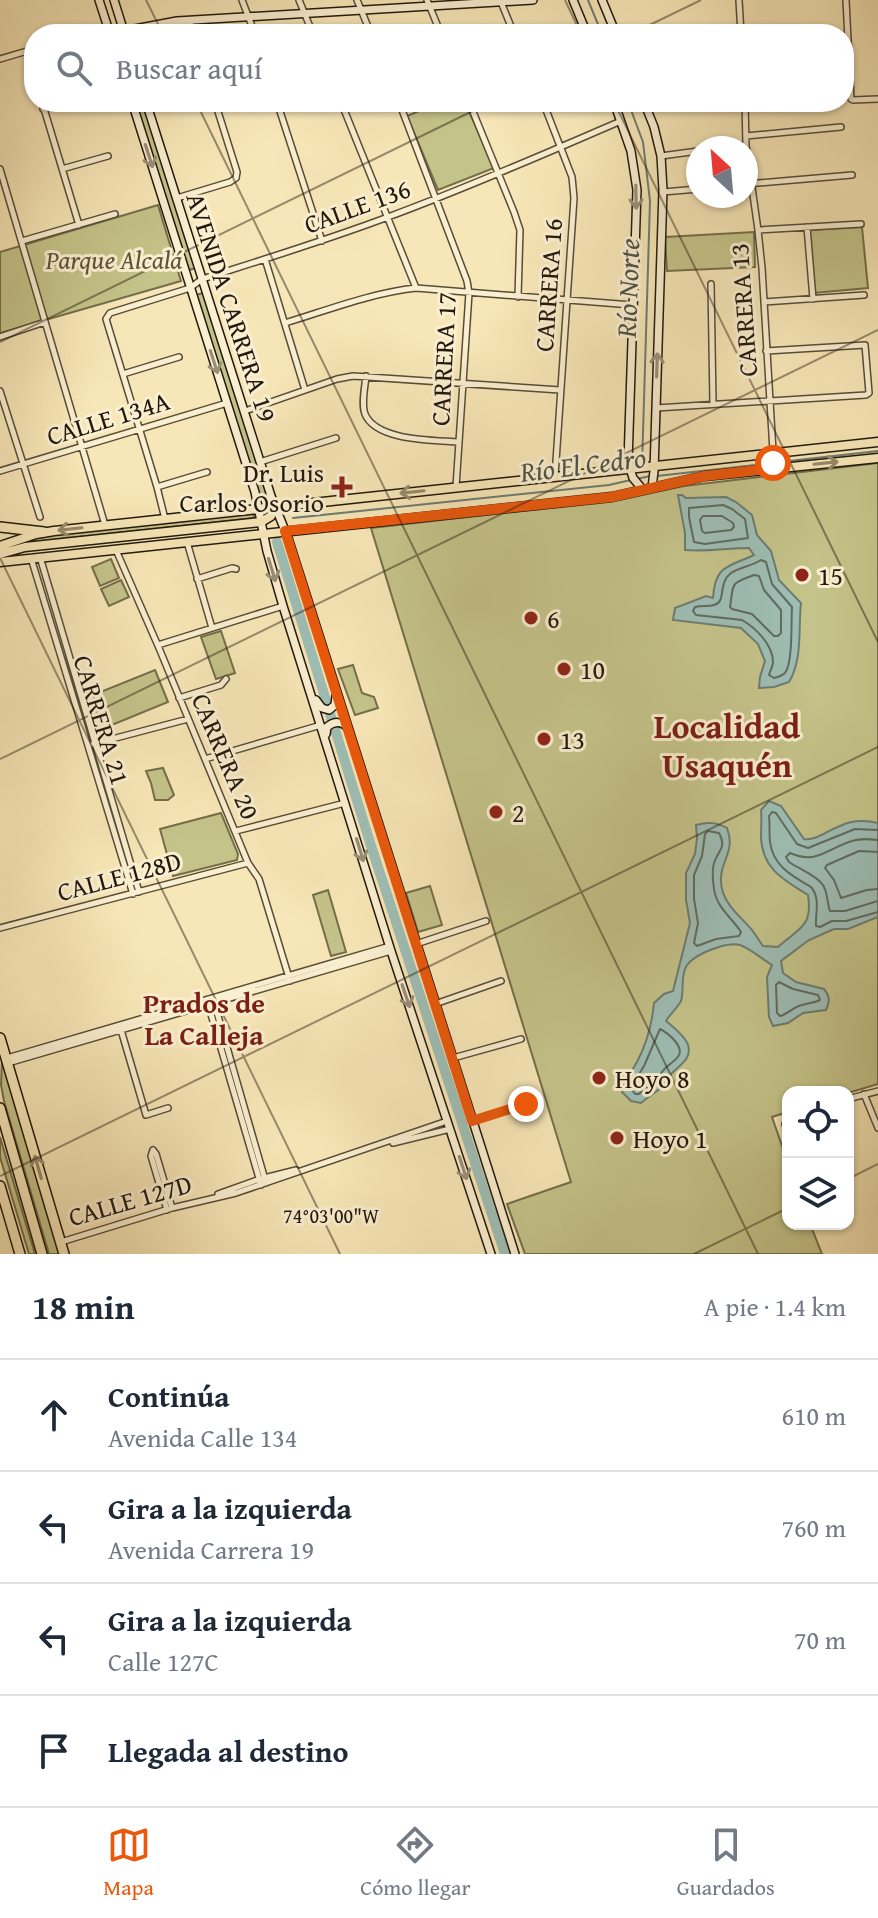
<!DOCTYPE html>
<html lang="es">
<head>
<meta charset="utf-8">
<style>
	:root { --surface:#fff; --page:#f6f6f7; --text:#1f2937; --muted:#747a83; --line:#e0e1e3; --accent:#ea580c }
	body { margin:0; font-family:"Gentium Book Plus",serif; background:var(--page); color:var(--text) }
	.controls { position:absolute; right:24px; bottom:24px; display:grid; overflow:hidden; border-radius:16px; box-shadow:0 2px 6px #0004 }
	.controls button { width:72px; height:72px; display:grid; place-items:center; padding:0; border:0; border-bottom:2px solid var(--line); background:var(--surface); color:var(--text); font:40px sans-serif }
	.compass { position:absolute; left:686px; top:136px; width:72px; height:72px; border-radius:50%; background:var(--surface); box-shadow:0 2px 6px #0004; rotate:334deg }
	.stop { position:absolute; width:24px; height:24px; margin:-18px; border:6px solid #ea580c; border-radius:50%; background:#fff }
	.stop.end { background:#ea580c; border-color:#fff; box-shadow:0 2px 8px #0008 }
	.list { margin:0; padding:0; list-style:none }
	h2 { display:flex; justify-content:space-between; align-items:center; height:104px; margin:0; padding:0 32px; font-size:34px }
	h2 small { font-size:26px; font-weight:400; color:var(--muted) }
	.list li { display:grid; grid-template-columns:52px 1fr auto; gap:24px; align-items:center; box-sizing:border-box; height:112px; padding:0 32px; border-top:2px solid var(--line) }
	.list b { display:block; font-size:30px; white-space:nowrap }
	.list p { margin:0; font-size:26px; white-space:nowrap; color:var(--muted) }
	.list em { font-size:26px; font-style:normal; color:var(--muted) }
	.icon { flex:none; width:44px; height:44px; fill:none; stroke:currentColor; stroke-width:2; stroke-linecap:round; stroke-linejoin:round }
	.map { position:relative; flex:none; width:878px; height:1254px; overflow:hidden }
	.search { position:absolute; background:var(--surface); box-shadow:0 2px 6px #0004; left:24px; right:24px; top:24px; height:88px; display:flex; align-items:center; gap:20px; box-sizing:border-box; padding:0 28px; border-radius:32px; color:var(--muted); font-size:30px }
	.sheet { height:552px; background:var(--surface) }
	nav { display:flex; justify-content:space-around; align-items:center; box-sizing:border-box; height:112px; border-top:2px solid var(--line); background:var(--surface); font-size:22px; color:var(--muted) }
	nav a { display:grid; justify-items:center; gap:4px }
	nav .on { color:var(--accent) }
	.map>svg:first-child { display:block }
	.green { fill:#c4c389; stroke:#736e4b; stroke-width:2 }
	.water { fill:#9ebeb5; stroke:#6c7c72; stroke-width:2 }
	.lines { fill:none; stroke-linecap:round; stroke-linejoin:round }
	.shore { stroke:#606b61; stroke-width:2 }
	.stream { stroke:#6c7c72; stroke-width:2 }
	.river { stroke:#9ebeb5; stroke-width:10 }
	.street-casing { stroke:#574c38; stroke-width:8 }
	.secondary-casing { stroke:#22180d; stroke-width:10 }
	.primary-casing { stroke:#22180d; stroke-width:11 }
	.highway-casing { stroke:#22180d; stroke-width:12 }
	.street { stroke:#faefd0; stroke-width:5 }
	.secondary { stroke:#faefd0; stroke-width:7 }
	.primary { stroke:#f7e6b7; stroke-width:8 }
	.highway { stroke:#f7e6b7; stroke-width:9 }
	.oneway { stroke:#998e78 }
	.oneway2 { stroke:#97896a }
	.route { stroke:#ea580c; stroke-width:10 }
	.ticks { fill:none; stroke:#22180d; stroke-width:2; stroke-opacity:0.45 }
	.poi-dot { fill:#8f2418; stroke:#faefd0; stroke-width:3 }
	.labels { text-anchor:middle; dominant-baseline:central; stroke-width:6; stroke-linejoin:round; paint-order:stroke }
	.street-label { font-size:26px; fill:#22180d; stroke:#faefd0 }
	.park-label { font-size:26px; font-style:italic; fill:#5b5438; stroke:#faefd0 }
	.poi-label { font-size:26px; fill:#22180d; stroke:#faefd0; text-anchor:start }
	.water-label { font-size:28px; font-style:italic; fill:#4d5248; stroke:#faefd0 }
	.neighbourhood-label { font-size:28px; font-weight:bold; fill:#7a1f14; stroke:#faefd0 }
	.district-label { font-size:34px; font-weight:bold; fill:#7a1f14; stroke:#faefd0 }
	.ticks-label { font-size:20px; text-anchor:middle; fill:#22180d; stroke:#faefd0; stroke-width:6; stroke-linejoin:round; paint-order:stroke }
</style>
</head>
<body>
<div class="map">
<svg width="878" height="1254" viewBox="0 0 878 1254">
	<rect width="100%" height="100%" fill="#f7e6b7"/>
	<filter id="stains"><feTurbulence type="fractalNoise" baseFrequency=".0025" numOctaves="4"/><feColorMatrix values="0 0 0 0 .2 0 0 0 0 .09 0 0 0 0 .02 0 0 0 .5 -.17"/></filter>
	<radialGradient id="worn" r=".72"><stop offset=".6" stop-color="#630" stop-opacity="0"/><stop offset="1" stop-color="#630" stop-opacity=".3"/></radialGradient>
	<path class="green" d="M135,102H143L196,268L189,270Z
		M440,102H465L494,168L438,190L407,116Z
		M158,205L181,281L0,333V252Z
		M862,227L868,288L814,293L809,230Z
		M754,232L755,267L667,271L665,237Z
		M203,293L268,494L259,496L196,295Z
		M878,463V1084L848,1093L788,1092V1112L772,1117L788,1163V1224H810L822,1254H525L507,1204L571,1182L371,528L619,500L684,486Z
		M253,511L254,518L22,543L21,541L32,537Z
		M111,559L119,578L100,586L92,567Z
		M121,580L129,597L109,606L101,589Z
		M221,631L235,673L216,679L201,637Z
		M353,665L362,693L374,697L378,708L355,715L338,669Z
		M155,670L168,702L107,727L93,695Z
		M163,768L174,795L168,800H155L151,783L146,771Z
		M221,813L238,854L237,860L173,876L160,829Z
		M430,886L442,925L418,932L406,893Z
		M328,890L346,952L331,956L313,895Z
		M2,1059L60,1254H49L4,1101L1,1085Z
		M0,1137L35,1254H29L0,1157Z"/>
	<path class="water" d="M678,495H682L686,498L726,497L736,502L752,515L757,535L771,551L779,580L801,603C798,629 803,659 789,682L774,687L759,688L760,677L765,661L758,644L741,628L673,620L675,608L706,596L713,598C715,565 728,567 754,555L749,548C727,548 707,552 685,550V533Z
		M769,801L781,806L804,839C816,841 828,830 840,826C852,820 865,820 878,823V917L848,929H834L809,940L781,961L783,973L796,982L824,989C830,996 830,1002 826,1010L803,1013L788,1023L773,1026L769,1017L767,977L772,965C762,959 751,949 740,945C727,941 690,955 685,969C681,979 684,991 681,1001C678,1007 670,1014 666,1021C673,1027 685,1036 688,1045C693,1061 675,1067 669,1077C666,1080 665,1084 662,1087C655,1093 648,1097 641,1103L631,1101L622,1092C625,1081 631,1072 637,1062C647,1043 652,1024 654,1003L664,994L673,991L690,923L686,900V873L695,854L697,838L696,825C708,822 716,822 727,828C737,854 716,863 722,889C726,906 741,917 752,930C756,935 759,941 763,946L778,947C799,928 813,927 808,895C784,880 762,869 761,837C761,828 762,819 761,810Z"/>
	<g class="lines">
		<path class="shore" d="M723,505L732,509L745,519L748,538L705,544L694,542L689,517V508Z
			M703,516H722L733,523L734,527L731,530L705,533L702,531L700,520Z
			M761,560L766,562L772,584L792,607C791,621 793,663 785,673C782,676 778,677 774,678L769,675C770,671 773,666 773,662C773,645 756,628 742,620L696,615L693,611L695,607C702,605 708,607 714,605C727,602 717,584 731,573C740,567 752,566 761,560Z
			M754,575L759,576L764,590L781,610V633L778,636H774L752,614L732,609L730,607C734,583 729,584 754,575Z
			M878,830L855,829L808,848L797,844L776,813L772,812L769,816C770,824 769,833 770,842C773,866 792,876 811,887C821,899 815,913 816,926L820,927L832,921H846L878,912
			M708,831L719,833C727,848 718,850 714,863C712,870 713,882 714,889C716,907 733,919 741,932L739,936L716,939L697,946L694,943L698,923L694,899V875L702,856L705,834Z
			M878,840C869,839 861,838 852,841C828,848 817,865 790,853L786,857L789,862C799,869 816,875 823,885C828,893 827,903 830,911H845L878,901
			M878,852L859,851L827,865L825,868L834,880L841,898L867,890L878,889
			M779,982L793,989L818,995L820,1000C814,1003 808,1003 802,1005C793,1007 788,1014 780,1016L777,1013L776,985Z
			M660,1029C666,1032 670,1035 675,1041C689,1058 669,1061 662,1072C661,1073 661,1076 660,1078C655,1085 645,1088 639,1094H635L632,1090L633,1084L644,1066Z"/>
		<path class="stream" d="M588,0L602,34
			M628,102L643,142L650,201L642,466
			M657,476L878,451
			M637,479L650,476
			M293,518L609,485L631,480"/>
		<path class="river" d="M277,542L372,849L505,1254"/>
		<defs>
			<path id="street" d="M242,0L255,34
				M299,0L313,34
				M357,0L371,34
				M427,0L441,34
				M739,0L741,34
				M846,0L851,99L853,100L878,99
				M501,2L514,34
				M189,20L194,34
				M86,34L108,29
				M27,51L34,76
				M0,59L34,49
				M42,102L79,225
				M277,102L322,241
				M341,102L416,288
				M399,102L467,281L469,293L456,487
				M469,102L514,212L520,230L518,297
				M543,102L572,177L574,198L555,476
				M745,102L746,145L758,230L762,268L774,468
				M43,109L69,102
				M746,136L841,127
				M719,148L746,145
				M661,156L698,151
				M0,169L105,525
				M62,169L108,156
				M746,184L852,175
				M663,192L698,189
				M177,198L230,182L236,178L237,172L215,102
				M807,227L813,299
				M758,230L861,224
				M22,241L115,214
				M265,259L305,390
				M711,284L713,404
				M764,302L864,295
				M285,323C328,310 371,293 416,288L632,305
				M0,337L45,322
				M123,374L179,357
				M366,376C365,387 361,404 365,414C376,441 433,440 458,442
				M0,391L40,517
				M656,408L866,395L869,393L865,345L766,351
				M245,411L337,379L353,376L560,390
				M260,462L336,438
				M0,471L227,403
				M157,487L207,472
				M165,519L157,487L106,319L110,313L190,288L202,279C265,259 327,240 388,217C467,188 544,154 621,121
				M187,542L212,628
				M116,550L159,648L248,863L259,879L290,981
				M40,557L139,892
				M31,558L133,894
				M197,579L232,568L236,569
				M158,645L283,606
				M179,698L221,685L226,679
				M93,744L188,719
				M205,759L321,725
				M236,831L345,803
				M0,928L248,863
				M416,944L486,921
				M214,1002L266,1183
				M208,1004L261,1185
				M435,1004L501,981
				M121,1030L146,1115L168,1108
				M7,1058L390,946
				M453,1058L521,1039
				M8,1063L391,951
				M864,1094L878,1128
				M848,1099L878,1091
				M788,1118L785,1124L788,1133
				M473,1121L526,1104
				M393,1143L450,1129
				M153,1150L151,1156L167,1210
				M153,1150L156,1154L172,1208
				M218,1194L260,1179L296,1170
				M61,1242L172,1208L236,1193L447,1121"/>
			<path id="secondary" d="M99,0L110,34
				M114,0L124,32
				M573,0L587,34
				M602,0L616,34
				M108,29L124,31L177,21L533,0
				M132,102L255,492L267,551L283,606L391,951L491,1254
				M146,102L271,496L288,538L316,626L515,1254
				M614,102L631,151L637,190L628,462L633,478L643,490
				M644,102L654,127L661,156L663,190L654,471L652,488
				M316,700L322,708L329,710L335,705L336,696
				M326,734L327,727C334,721 342,721 348,728"/>
			<path id="primary" d="M0,546L36,534L54,531L878,442
				M0,554L25,547L261,522L271,516L275,507
				M0,562L612,497L705,476L878,458"/>
			<path id="highway" d="M0,527L44,532
				M0,1038L64,1254
				M0,1108L42,1254
				M0,1186L20,1254"/>
		</defs>
		<use href="#street" class="street-casing"/>
		<use href="#secondary" class="secondary-casing"/>
		<use href="#primary" class="primary-casing"/>
		<use href="#highway" class="highway-casing"/>
		<use href="#street" class="street"/>
		<use href="#secondary" class="secondary"/>
		<use href="#primary" class="primary"/>
		<use href="#highway" class="highway"/>
	</g>
	<defs><path id="oneway-shaft" d="M-6 0H5M1.5-3L5.5 0L1.5 3" fill="none" stroke-width="1.6" stroke-linecap="round" stroke-linejoin="round" transform="scale(2)"/></defs>
	<g class="oneway">
		<use href="#oneway-shaft" transform="translate(149 156) rotate(72)"/>
		<use href="#oneway-shaft" transform="translate(636 197) rotate(89)"/>
		<use href="#oneway-shaft" transform="translate(214 362) rotate(72)"/>
		<use href="#oneway-shaft" transform="translate(657 365) rotate(-88)"/>
		<use href="#oneway-shaft" transform="translate(272 570) rotate(73)"/>
		<use href="#oneway-shaft" transform="translate(360 850) rotate(73)"/>
		<use href="#oneway-shaft" transform="translate(406 996) rotate(71)"/>
		<use href="#oneway-shaft" transform="translate(463 1168) rotate(72)"/>
	</g>
	<g class="oneway2">
		<use href="#oneway-shaft" transform="translate(826 463) rotate(-6)"/>
		<use href="#oneway-shaft" transform="translate(412 492) rotate(174)"/>
		<use href="#oneway-shaft" transform="translate(70 529) rotate(174)"/>
		<use href="#oneway-shaft" transform="translate(38 1167) rotate(-106)"/>
	</g>
	<g class="lines">
		<path class="route" d="M526,1104L472,1121L285,531L612,497L705,476L774,468L773,463"/>
	</g>
	<path class="ticks" d="M146,0L163,34M565,0L581,34M631,34L701,0M196,102L758,1254M614,102L878,642M0,342L491,102M0,558L340,1254M0,759L878,330M0,1176L878,747M848,1179L878,1164M694,1254L788,1208"/>
	<g class="poi-dot">
		<path d="M338 475h8v8h8v8h-8v8h-8v-8h-8v-8h8z"/>
		<circle cx="802" cy="575" r="8"/>
		<circle cx="531" cy="618" r="8"/>
		<circle cx="564" cy="669" r="8"/>
		<circle cx="544" cy="739" r="8"/>
		<circle cx="496" cy="812" r="8"/>
		<circle cx="599" cy="1078" r="8"/>
		<circle cx="617" cy="1138" r="8"/>
	</g>
	<g class="labels">
		<g class="street-label">
			<text transform="translate(357 206) rotate(-20)">CALLE 136</text>
			<text transform="translate(548 285) rotate(-86)">CARRERA 16</text>
			<text transform="translate(232 307) rotate(72)">AVENIDA CARRERA 19</text>
			<text transform="translate(743 310) rotate(-94)">CARRERA 13</text>
			<text transform="translate(443 359) rotate(-87)">CARRERA 17</text>
			<text transform="translate(108 418) rotate(-17)">CALLE 134A</text>
			<text transform="translate(102 720) rotate(73)">CARRERA 21</text>
			<text transform="translate(226 756) rotate(67)">CARRERA 20</text>
			<text transform="translate(119 876) rotate(-15)">CALLE 128D</text>
			<text transform="translate(130 1200) rotate(-16)">CALLE 127D</text>
		</g>
		<g class="park-label">
			<text x="114" y="259">Parque Alcalá</text>
		</g>
		<g class="poi-label">
			<text x="324" y="472" text-anchor="end">Dr. Luis<tspan x="324" dy="30">Carlos Osorio</tspan></text>
			<text x="818" y="575">15</text>
			<text x="547" y="618">6</text>
			<text x="580" y="669">10</text>
			<text x="560" y="739">13</text>
			<text x="512" y="812">2</text>
			<text x="615" y="1078">Hoyo 8</text>
			<text x="633" y="1138">Hoyo 1</text>
		</g>
		<g class="water-label">
			<text transform="translate(627 288) rotate(-88)">Río Norte</text>
			<text transform="translate(583 464) rotate(-7)">Río El Cedro</text>
		</g>
		<g class="neighbourhood-label">
			<text x="204" y="1002">Prados de<tspan x="204" dy="32">La Calleja</tspan></text>
		</g>
		<g class="district-label">
			<text x="727" y="725">Localidad<tspan x="727" dy="39">Usaquén</tspan></text>
		</g>
	</g>
	<g class="ticks-label">
		<text x="331" y="1223">74°03'00"W</text>
	</g>
	<rect width="100%" height="100%" filter="url(#stains)"/>
	<rect width="100%" height="100%" fill="url(#worn)"/>
</svg>
<div class="controls">
<button><svg class="icon" aria-label="locate" viewBox="0 0 24 24"><circle cx="12" cy="12" r="6"/><path d="M12 2v4M12 18v4M2 12h4M18 12h4"/></svg></button>
<button><svg class="icon" aria-label="layers" viewBox="0 0 24 24"><path d="M12 4l9 5-9 5-9-5zM3 14l9 5 9-5"/></svg></button>
</div>
<svg class="compass" viewBox="-18 -18 36 36"><path d="M0-13l5 13h-10z" fill="#e53935"/><path d="M0 13l5-13h-10z" fill="#747a83"/></svg>
<div class="stop" style="left:773px;top:463px"></div>
<div class="stop end" style="left:526px;top:1104px"></div>
<div class="search"><svg class="icon" aria-label="search" viewBox="0 0 24 24"><circle cx="10" cy="10" r="6"/><path d="M15 15l6 6"/></svg>Buscar aquí</div>
</div>
<section class="sheet">
<h2>18 min<small>A pie · 1.4 km</small></h2>
<ul class="list">
<li><svg class="icon" aria-label="ahead" viewBox="0 0 24 24"><path d="M12 20V5M6 11l6-6 6 6"/></svg><div><b>Continúa</b><p>Avenida Calle 134</p></div><em>610 m</em></li>
<li><svg class="icon" aria-label="left" viewBox="0 0 24 24"><path d="M17 20v-9H6M10 6l-5 5 5 5"/></svg><div><b>Gira a la izquierda</b><p>Avenida Carrera 19</p></div><em>760 m</em></li>
<li><svg class="icon" aria-label="left" viewBox="0 0 24 24"><path d="M17 20v-9H6M10 6l-5 5 5 5"/></svg><div><b>Gira a la izquierda</b><p>Calle 127C</p></div><em>70 m</em></li>
<li><svg class="icon" aria-label="arrive" viewBox="0 0 24 24"><path d="M6 21V4h12l-3 4 3 4H6"/></svg><div><b>Llegada al destino</b></div></li>
</ul>
</section>
<nav>
<a class="on"><svg class="icon" aria-label="map" viewBox="0 0 24 24"><path d="M3 6l6-2 6 2 6-2v14l-6 2-6-2-6 2zM9 4v14M15 6v14"/></svg>Mapa</a>
<a><svg class="icon" aria-label="directions" viewBox="0 0 24 24"><path d="M12 3l9 9-9 9-9-9zM9 14v-3h6M13 9l2 2-2 2"/></svg>Cómo llegar</a>
<a><svg class="icon" aria-label="saved" viewBox="0 0 24 24"><path d="M7 4h10v16l-5-4-5 4z"/></svg>Guardados</a>
</nav>
</body>
</html>
